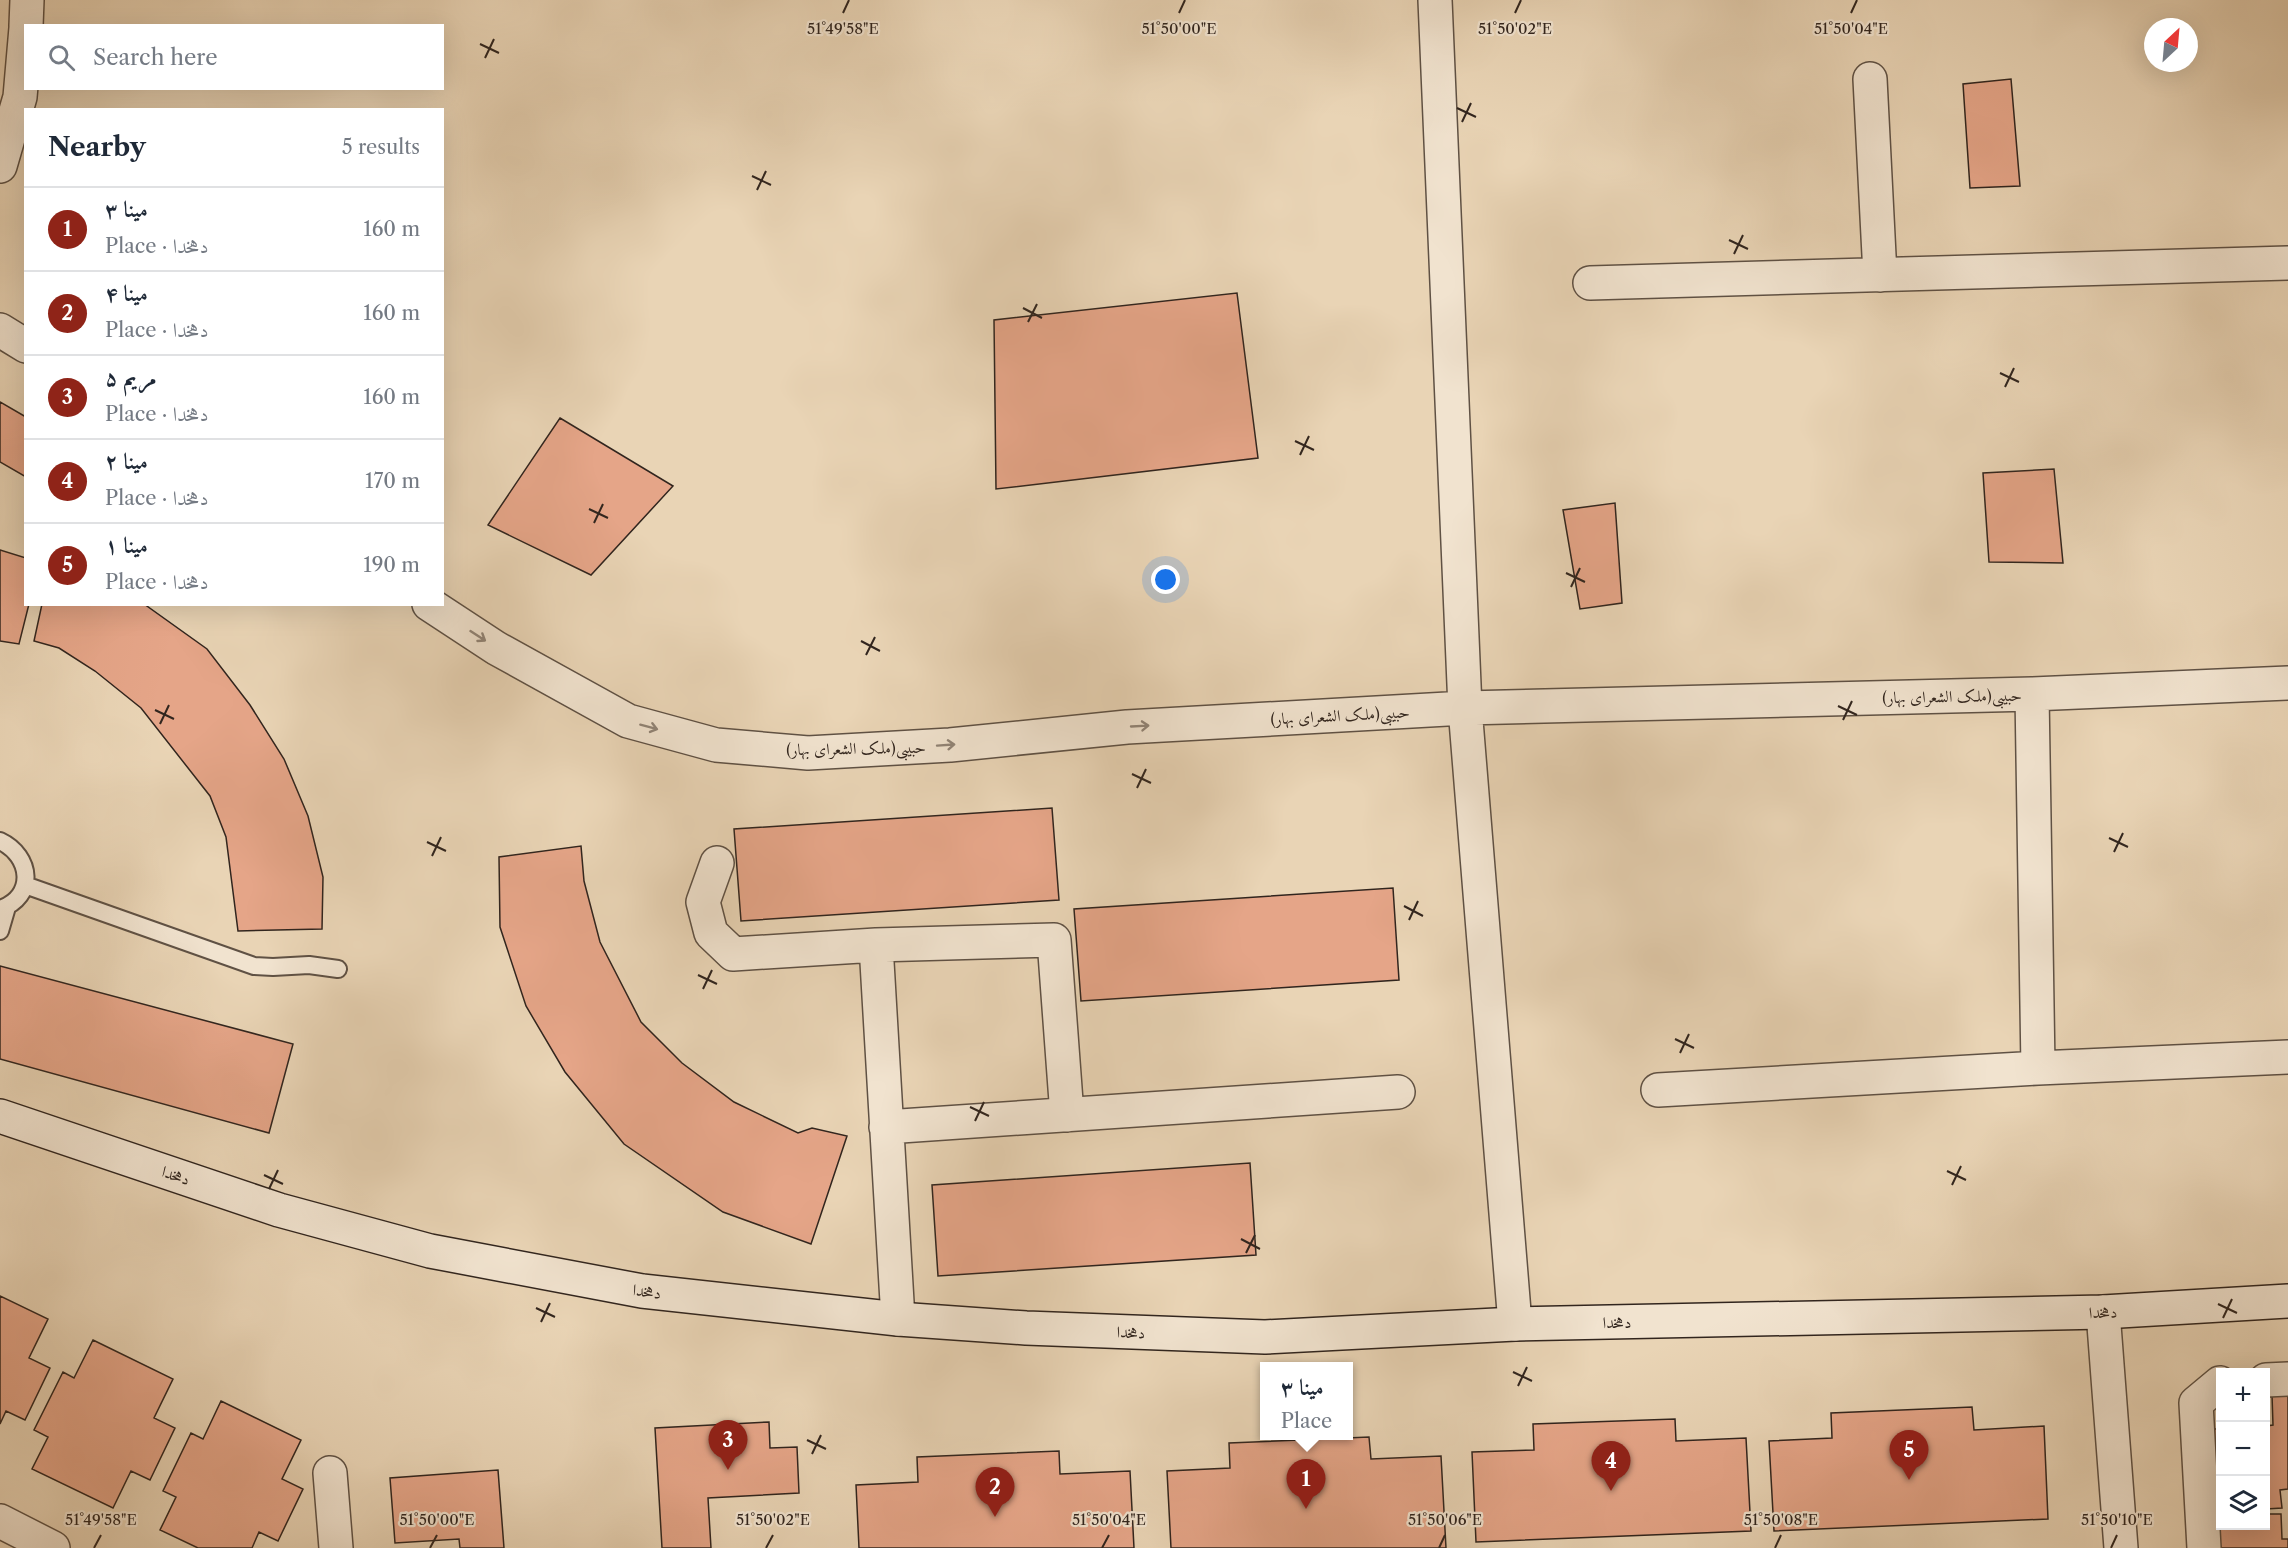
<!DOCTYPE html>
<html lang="en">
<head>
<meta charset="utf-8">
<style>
	:root { --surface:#fff; --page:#f6f6f7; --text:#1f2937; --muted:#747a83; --line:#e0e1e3; --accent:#8f2418 }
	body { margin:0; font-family:"Libre Caslon Text",Amiri,serif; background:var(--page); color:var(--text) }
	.controls { position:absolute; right:18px; bottom:18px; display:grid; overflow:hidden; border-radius:0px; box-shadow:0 6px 24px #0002 }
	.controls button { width:54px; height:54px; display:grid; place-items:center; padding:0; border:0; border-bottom:2px solid var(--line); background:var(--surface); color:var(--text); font:30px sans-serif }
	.compass { position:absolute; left:2144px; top:18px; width:54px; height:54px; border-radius:50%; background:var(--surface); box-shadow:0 6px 24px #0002; rotate:26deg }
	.you { position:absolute; left:1166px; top:580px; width:21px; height:21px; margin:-15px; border:4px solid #fff; border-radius:50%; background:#1a73e8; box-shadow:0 0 0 9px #1a73e833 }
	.badge { display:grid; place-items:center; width:39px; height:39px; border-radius:50%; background:var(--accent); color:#fff; font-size:20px; font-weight:700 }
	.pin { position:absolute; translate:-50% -50px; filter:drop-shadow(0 2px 3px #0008) }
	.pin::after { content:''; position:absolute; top:32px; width:21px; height:18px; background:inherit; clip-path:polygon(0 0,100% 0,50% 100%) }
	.popup { position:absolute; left:1260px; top:1362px; width:93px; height:78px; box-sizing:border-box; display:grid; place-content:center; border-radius:0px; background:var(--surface); filter:drop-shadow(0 2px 4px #0005); font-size:20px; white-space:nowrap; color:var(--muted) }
	.popup b { font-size:22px; color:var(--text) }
	.popup::after { content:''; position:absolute; left:50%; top:100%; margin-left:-12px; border:12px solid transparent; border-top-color:var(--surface) }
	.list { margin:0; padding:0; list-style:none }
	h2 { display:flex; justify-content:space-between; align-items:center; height:78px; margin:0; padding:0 24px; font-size:26px }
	h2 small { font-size:20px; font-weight:400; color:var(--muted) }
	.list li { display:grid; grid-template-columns:39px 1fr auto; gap:18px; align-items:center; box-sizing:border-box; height:84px; padding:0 24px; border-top:2px solid var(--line) }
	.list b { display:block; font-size:22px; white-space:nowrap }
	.list p { margin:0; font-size:20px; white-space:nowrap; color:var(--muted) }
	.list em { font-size:20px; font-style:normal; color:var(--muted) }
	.icon { flex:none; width:33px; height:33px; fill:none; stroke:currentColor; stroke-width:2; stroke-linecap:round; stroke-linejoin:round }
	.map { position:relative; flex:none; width:2288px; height:1548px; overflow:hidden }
	.search { position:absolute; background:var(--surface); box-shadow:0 6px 24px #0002; left:24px; top:24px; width:420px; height:66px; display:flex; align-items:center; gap:15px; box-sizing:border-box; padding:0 21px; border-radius:0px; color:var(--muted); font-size:22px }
	.panel { position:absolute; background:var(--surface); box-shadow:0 6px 24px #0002; left:24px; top:108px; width:420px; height:498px; border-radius:0px }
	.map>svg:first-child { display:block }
	.building { fill:#e5a588; stroke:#31251e; stroke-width:1.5 }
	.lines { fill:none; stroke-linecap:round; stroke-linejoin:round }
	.lane-casing { stroke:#5f5144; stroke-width:20 }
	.street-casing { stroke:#5f5144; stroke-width:36 }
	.secondary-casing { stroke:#31251e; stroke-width:36 }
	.lane { stroke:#f1e3cf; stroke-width:16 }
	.street { stroke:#f1e3cf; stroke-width:33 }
	.secondary { stroke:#f1e3cf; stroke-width:33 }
	.oneway { stroke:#918476 }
	.ticks { fill:none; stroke:#31251e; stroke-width:2 }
	.labels { text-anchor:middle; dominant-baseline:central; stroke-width:4.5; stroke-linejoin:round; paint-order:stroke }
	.street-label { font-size:16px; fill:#31251e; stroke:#f1e3cf }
	.ticks-label { font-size:15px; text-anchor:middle; fill:#31251e; stroke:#f1e3cf; stroke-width:4.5; stroke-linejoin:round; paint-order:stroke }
</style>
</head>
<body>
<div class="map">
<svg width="2288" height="1548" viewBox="0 0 2288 1548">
	<rect width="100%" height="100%" fill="#e9d4b5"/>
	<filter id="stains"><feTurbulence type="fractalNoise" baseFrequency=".00333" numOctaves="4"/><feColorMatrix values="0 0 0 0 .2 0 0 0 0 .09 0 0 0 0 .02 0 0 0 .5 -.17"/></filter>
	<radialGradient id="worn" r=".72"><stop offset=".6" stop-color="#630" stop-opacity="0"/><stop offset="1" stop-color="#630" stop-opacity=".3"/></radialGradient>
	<path class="building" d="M2011,79L2020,186L1970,188L1963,84Z
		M1237,293L1258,458L996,489L994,320Z
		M0,402L26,417V477L0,462Z
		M560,418L673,486L591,575L488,525Z
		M2054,469L2063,563L1989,562L1983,473Z
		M1615,503L1622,603L1580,609L1563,510Z
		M0,550L26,558V604H29L19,644L0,641Z
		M42,604H144L207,649L250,705L284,759L308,816L323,877L322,929L238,931L226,837L210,796L141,708L95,671L59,648L34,641Z
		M1052,808L1059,900L741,921L734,829Z
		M581,846L584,881L600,942L641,1022L682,1063L734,1102L798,1133L812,1128L847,1136L811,1244L723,1212L624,1144L565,1072L526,1006L500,927L499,857Z
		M1393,888L1399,980L1081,1001L1074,909Z
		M0,966L293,1044L269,1133L0,1059Z
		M1250,1163L1256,1255L938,1276L932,1185Z
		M0,1296L48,1319L29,1358L50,1368L25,1420L6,1411L0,1424Z
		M93,1340L173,1379L154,1418L175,1428L150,1480L131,1471L113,1508L32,1469L48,1437L34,1430L63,1372L74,1378Z
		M2288,1394V1489L2280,1490L2282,1508L2266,1509V1426L2273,1425L2272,1395Z
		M221,1401L301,1440L282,1479L303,1489L278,1541L259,1532L252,1548H198L160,1530L176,1497L163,1491L191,1433L203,1439Z
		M1972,1407L1974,1430L2044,1426L2048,1519L1774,1531L1769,1441L1832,1438L1831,1413Z
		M1675,1419L1676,1441L1746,1438L1751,1531L1476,1542L1472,1452L1534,1450L1533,1424Z
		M769,1422L770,1448L797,1447L799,1493L708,1498L711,1548H662L655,1428Z
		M2214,1429H2220V1511H2217Z
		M1369,1437L1371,1459L1441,1456L1446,1548H1171L1167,1471L1230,1468L1229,1443Z
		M1059,1451L1060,1474L1130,1471L1134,1548H859L856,1485L918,1482L917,1457Z
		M498,1470L504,1548H460L459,1539L395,1543L390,1478Z
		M2266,1514H2281L2282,1539H2288V1548H2218L2216,1516H2220V1526H2266Z"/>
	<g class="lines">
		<defs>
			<path id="lane" d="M0,841C32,856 36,897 0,909
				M25,885L254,966L273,967L309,965L338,969
				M0,931L7,907"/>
			<path id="street" d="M1435,0L1465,708L1515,1324
				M26,26L27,0
				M1870,79L1880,275
				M0,166L20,97L26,28
				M1590,283L2288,263
				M0,330L26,346
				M429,604L496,648L628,721L716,745L808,753L950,745L1127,727L1465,708L2032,694L2288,683
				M717,863L703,902L711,933L733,954L876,945L1054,940L1067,1115
				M876,945L898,1319
				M2038,1068L2288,1057
				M1658,1090L2038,1068L2032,694
				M886,1127L1398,1092
				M2103,1312L2121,1548
				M2266,1380L2288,1379
				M330,1473L336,1548
				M0,1521L53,1548
				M2204,1548L2196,1403L2220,1383"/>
			<path id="secondary" d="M0,1116L279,1210L430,1251L642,1291L898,1319L1026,1328L1265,1337L1515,1324L2103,1312L2288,1301"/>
		</defs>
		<use href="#lane" class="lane-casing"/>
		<use href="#street" class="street-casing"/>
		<use href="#secondary" class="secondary-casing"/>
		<use href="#lane" class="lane"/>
		<use href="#street" class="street"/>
		<use href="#secondary" class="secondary"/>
	</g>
	<defs><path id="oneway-shaft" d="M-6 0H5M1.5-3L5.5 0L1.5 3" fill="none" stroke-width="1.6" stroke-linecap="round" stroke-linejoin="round" transform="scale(1.5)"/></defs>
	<g class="oneway">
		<use href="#oneway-shaft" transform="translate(478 636) rotate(33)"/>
		<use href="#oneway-shaft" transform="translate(1140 726) rotate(-3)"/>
		<use href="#oneway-shaft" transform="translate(649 727) rotate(15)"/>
		<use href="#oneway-shaft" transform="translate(946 745) rotate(-4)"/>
	</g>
	<path class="ticks" d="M843,13L849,0M1179,13L1185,0M1515,13L1521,0M1851,13L1857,0M480,44L499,53M485,58L494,39M1457,108L1476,117M1462,122L1471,103M752,176L771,185M757,190L766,171M1729,240L1748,249M1734,254L1743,235M1023,308L1042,318M1028,322L1037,304M2000,373L2019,382M2005,387L2014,368M1295,441L1314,450M1300,455L1309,436M589,509L608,518M594,523L603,504M1566,573L1585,582M1571,587L1580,568M861,641L880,651M866,655L875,637M1838,706L1857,715M155,710L174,719M1843,720L1852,701M160,724L169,705M1132,774L1151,783M1137,788L1146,769M2109,838L2128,847M427,842L446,851M2114,852L2123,833M432,856L441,837M1404,906L1423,916M1409,920L1418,901M698,975L717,984M703,989L712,970M1675,1039L1694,1048M1680,1053L1689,1034M970,1107L989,1116M975,1121L984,1102M1947,1171L1966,1180M264,1175L283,1184M1952,1185L1961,1166M269,1189L278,1170M1241,1239L1260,1249M1246,1253L1255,1235M2218,1304L2237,1313M536,1308L555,1317M2223,1318L2232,1299M541,1322L550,1303M1513,1372L1532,1381M1518,1386L1527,1367M807,1440L826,1449M812,1454L821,1435M94,1548L101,1535M430,1548L437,1535M766,1548L773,1535M1102,1548L1109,1535M1439,1548L1445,1535M1775,1548L1781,1535M2111,1548L2117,1535"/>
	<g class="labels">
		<g class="street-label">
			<text transform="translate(1952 696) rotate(-1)">حبیبی(ملک الشعرای بهار)</text>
			<text transform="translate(1340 715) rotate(-3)">حبیبی(ملک الشعرای بهار)</text>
			<text transform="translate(856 748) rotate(-1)">حبیبی(ملک الشعرای بهار)</text>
			<text transform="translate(176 1175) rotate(19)">دهخدا</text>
			<text transform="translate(647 1291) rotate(8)">دهخدا</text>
			<text transform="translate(2103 1312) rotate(-2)">دهخدا</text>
			<text transform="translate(1617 1322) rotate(-1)">دهخدا</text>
			<text transform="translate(1131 1332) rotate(2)">دهخدا</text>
		</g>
	</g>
	<g class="ticks-label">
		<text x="843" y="34">51°49'58"E</text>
		<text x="1179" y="34">51°50'00"E</text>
		<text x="1515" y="34">51°50'02"E</text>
		<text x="1851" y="34">51°50'04"E</text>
		<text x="101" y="1525">51°49'58"E</text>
		<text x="437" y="1525">51°50'00"E</text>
		<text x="773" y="1525">51°50'02"E</text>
		<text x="1109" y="1525">51°50'04"E</text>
		<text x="1445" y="1525">51°50'06"E</text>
		<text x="1781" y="1525">51°50'08"E</text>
		<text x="2117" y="1525">51°50'10"E</text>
	</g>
	<rect width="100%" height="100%" filter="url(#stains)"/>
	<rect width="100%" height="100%" fill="url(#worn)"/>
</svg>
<div class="controls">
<button>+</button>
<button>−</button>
<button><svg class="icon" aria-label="layers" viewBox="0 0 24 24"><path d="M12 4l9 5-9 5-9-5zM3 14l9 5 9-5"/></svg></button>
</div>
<svg class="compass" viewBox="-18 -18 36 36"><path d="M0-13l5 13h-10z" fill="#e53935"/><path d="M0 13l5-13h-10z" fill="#747a83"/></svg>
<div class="you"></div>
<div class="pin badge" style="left:1306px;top:1509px">1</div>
<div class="popup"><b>مینا ۳</b>Place</div>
<div class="pin badge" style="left:995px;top:1517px">2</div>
<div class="pin badge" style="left:728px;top:1470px">3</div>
<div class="pin badge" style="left:1611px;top:1491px">4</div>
<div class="pin badge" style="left:1909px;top:1480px">5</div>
<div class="search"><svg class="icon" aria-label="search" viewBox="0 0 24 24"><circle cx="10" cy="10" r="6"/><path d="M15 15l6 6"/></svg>Search here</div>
<section class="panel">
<h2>Nearby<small>5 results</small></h2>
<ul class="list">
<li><span class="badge">1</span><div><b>مینا ۳</b><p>Place · دهخدا</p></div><em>160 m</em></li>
<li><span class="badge">2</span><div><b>مینا ۴</b><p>Place · دهخدا</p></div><em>160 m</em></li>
<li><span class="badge">3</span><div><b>مریم ۵</b><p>Place · دهخدا</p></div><em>160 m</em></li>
<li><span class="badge">4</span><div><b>مینا ۲</b><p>Place · دهخدا</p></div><em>170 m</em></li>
<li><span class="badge">5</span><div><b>مینا ۱</b><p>Place · دهخدا</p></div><em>190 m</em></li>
</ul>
</section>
</div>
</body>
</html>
